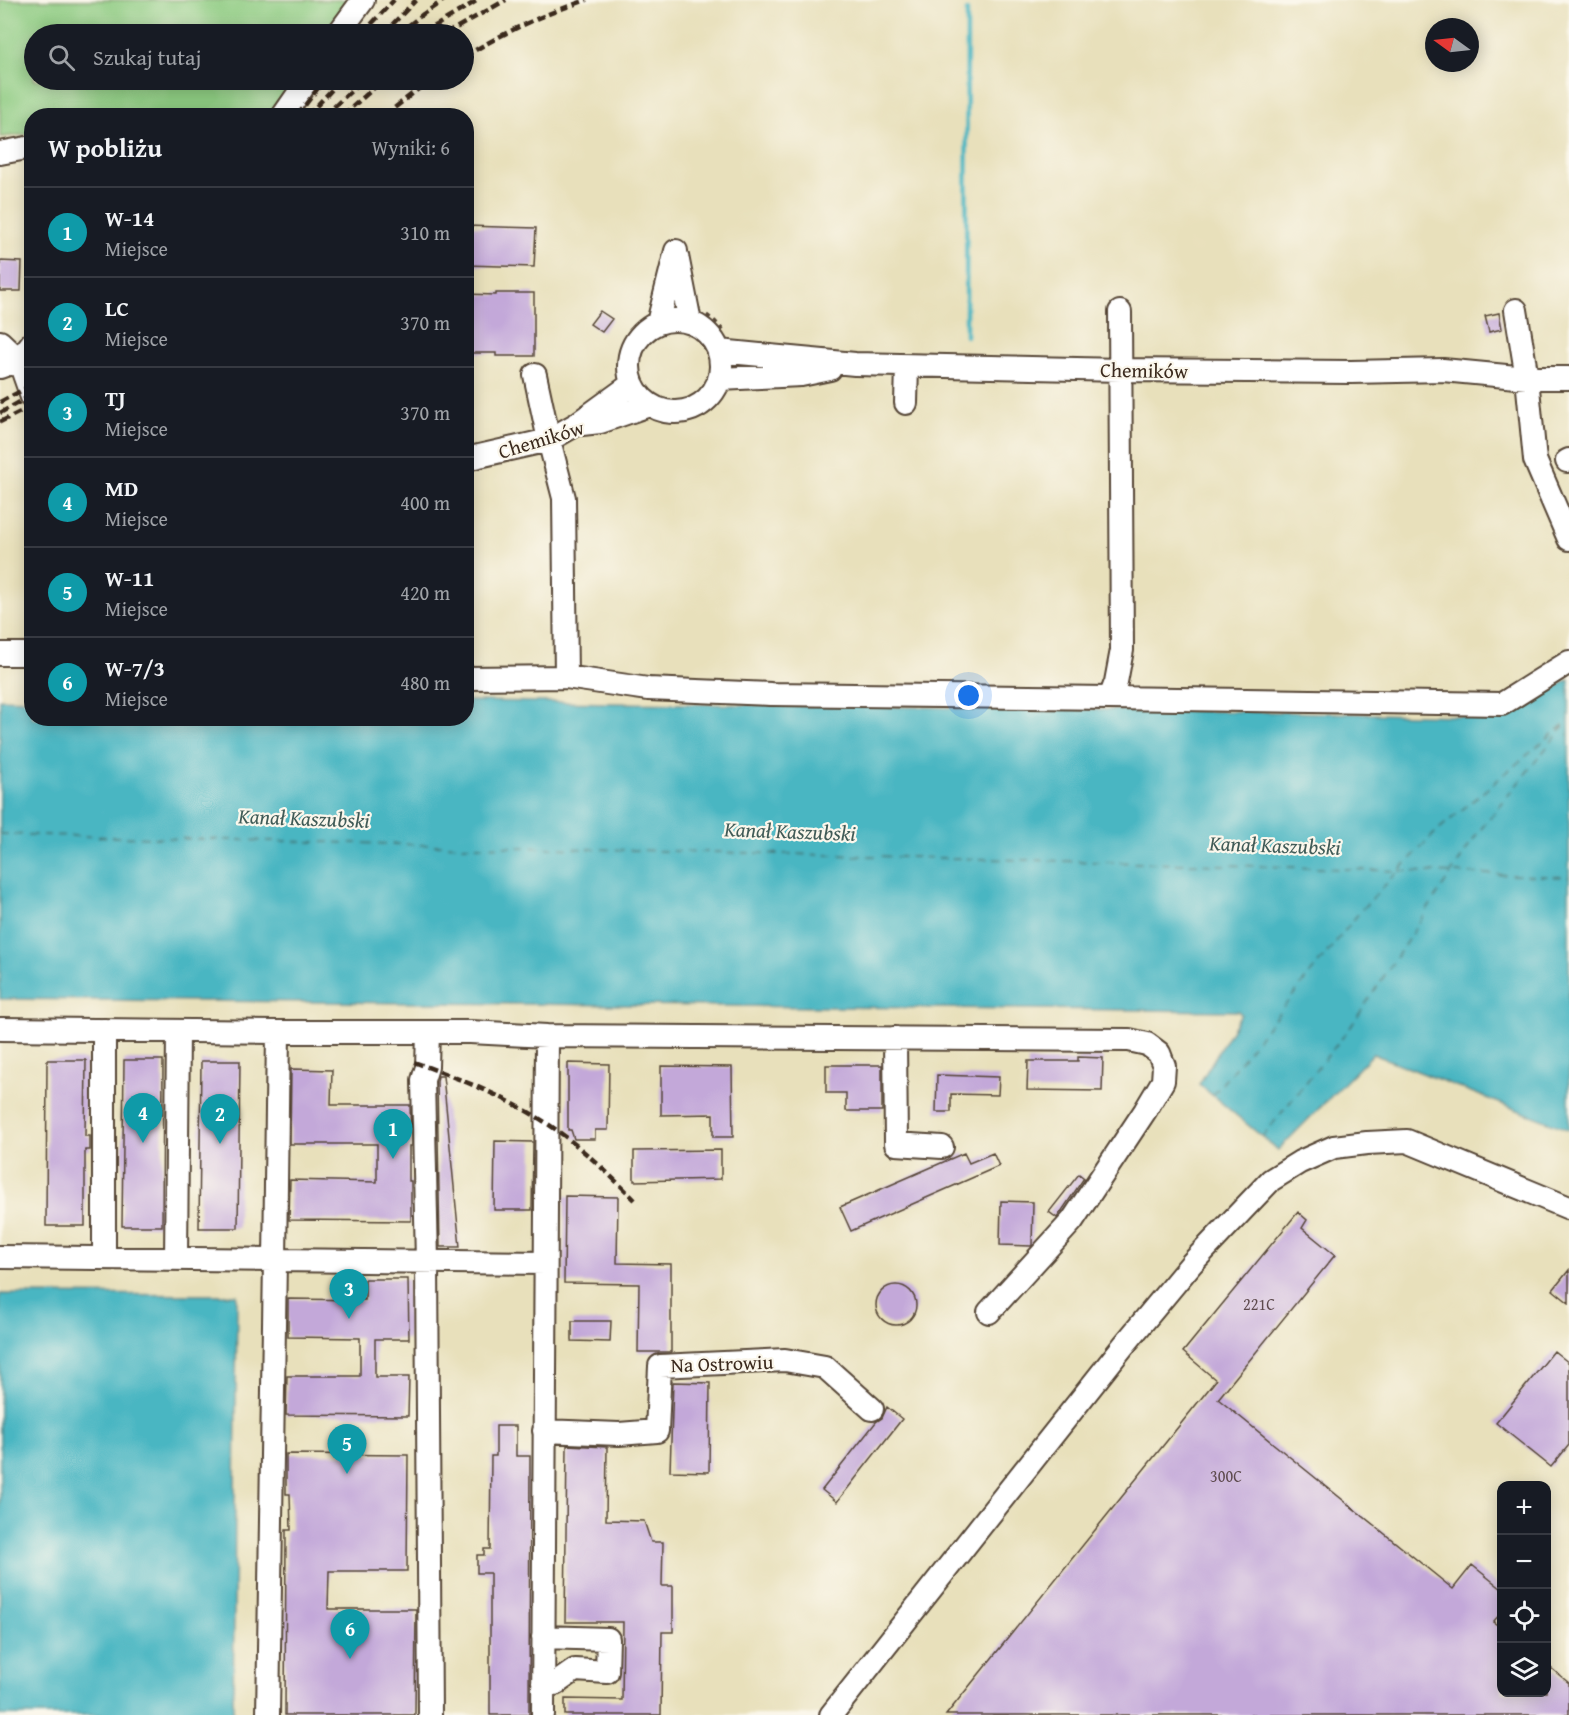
<!DOCTYPE html>
<html lang="pl">
<head>
<meta charset="utf-8">
<style>
	:root { --surface:#171b24; --page:#20242c; --text:#f1f3f6; --muted:#9ea1a6; --line:#363941; --accent:#0f766e }
	body { margin:0; font-family:"Gentium Book Plus",serif; background:var(--page); color:var(--text) }
	.controls { position:absolute; right:18px; bottom:18px; display:grid; overflow:hidden; border-radius:12px; box-shadow:0 3px 15px #0003 }
	.controls button { width:54px; height:54px; display:grid; place-items:center; padding:0; border:0; border-bottom:2px solid var(--line); background:var(--surface); color:var(--text); font:30px sans-serif }
	.compass { position:absolute; left:1425px; top:18px; width:54px; height:54px; border-radius:50%; background:var(--surface); box-shadow:0 3px 15px #0003; rotate:285deg }
	.you { position:absolute; left:969px; top:696px; width:21px; height:21px; margin:-15px; border:4px solid #fff; border-radius:50%; background:#1a73e8; box-shadow:0 0 0 9px #1a73e833 }
	.badge { display:grid; place-items:center; width:39px; height:39px; border-radius:50%; background:var(--accent); color:#fff; font-size:20px; font-weight:700 }
	.pin { position:absolute; translate:-50% -50px; filter:drop-shadow(0 2px 3px #0008) }
	.pin::after { content:''; position:absolute; top:32px; width:21px; height:18px; background:inherit; clip-path:polygon(0 0,100% 0,50% 100%) }
	.list { margin:0; padding:0; list-style:none }
	h2 { display:flex; justify-content:space-between; align-items:center; height:78px; margin:0; padding:0 24px; font-size:26px }
	h2 small { font-size:20px; font-weight:400; color:var(--muted) }
	.list li { display:grid; grid-template-columns:39px 1fr auto; gap:18px; align-items:center; box-sizing:border-box; height:90px; padding:0 24px; border-top:2px solid var(--line) }
	.list b { display:block; font-size:22px; white-space:nowrap }
	.list p { margin:0; font-size:20px; white-space:nowrap; color:var(--muted) }
	.list em { font-size:20px; font-style:normal; color:var(--muted) }
	.icon { flex:none; width:33px; height:33px; fill:none; stroke:currentColor; stroke-width:2; stroke-linecap:round; stroke-linejoin:round }
	.map { position:relative; flex:none; width:1569px; height:1715px; overflow:hidden }
	.search { position:absolute; background:var(--surface); box-shadow:0 3px 15px #0003; left:24px; top:24px; width:450px; height:66px; display:flex; align-items:center; gap:15px; box-sizing:border-box; padding:0 21px; border-radius:33px; color:var(--muted); font-size:22px }
	.panel { position:absolute; background:var(--surface); box-shadow:0 3px 15px #0003; left:24px; top:108px; width:450px; height:618px; border-radius:24px }
	.map>svg:first-child { display:block }
	.green { fill:#8dcb81; stroke:#647a50; stroke-width:1.5 }
	.water { fill:#48b6c2; stroke:#427070; stroke-width:1.5 }
	.lines { fill:none; stroke-linecap:round; stroke-linejoin:round }
	.stream { stroke:#48b6c2; stroke-width:4.5 }
	.ferry { stroke:#405b57; stroke-width:1.5; stroke-dasharray:8 6; stroke-linecap:butt }
	.building { fill:#c3a8d9 }
	.minor-casing { stroke:#554536; stroke-width:26 }
	.path { stroke:#554536; stroke-width:3; stroke-dasharray:4.5 4.5; stroke-linecap:butt }
	.minor { stroke:#fff; stroke-width:22 }
	.rail { stroke:#3b2a1e; stroke-width:4.5; stroke-dasharray:9 4.5; stroke-linecap:butt }
	.labels { text-anchor:middle; dominant-baseline:central; stroke-width:4.5; stroke-linejoin:round; paint-order:stroke }
	.number-label { font-size:16px; fill:#5d4a4d }
	.street-label { font-size:20px; fill:#3b2a1e; stroke:#fbf7ec }
	.water-label { font-size:21px; font-style:italic; fill:#405b57; stroke:#fbf7ec }
</style>
</head>
<body>
<div class="map">
<svg width="1569" height="1715" viewBox="0 0 1569 1715">
	<rect width="100%" height="100%" fill="#fbf7ec"/>
	<filter id="ink" filterUnits="userSpaceOnUse"><feTurbulence type="fractalNoise" baseFrequency=".0167" numOctaves="2"/><feDisplacementMap in="SourceGraphic" scale="12" xChannelSelector="R" yChannelSelector="G"/><feConvolveMatrix kernelMatrix="1 2 1 2 8 2 1 2 1" color-interpolation-filters="sRGB"/></filter>
	<filter id="wash" filterUnits="userSpaceOnUse"><feTurbulence type="fractalNoise" baseFrequency=".008" numOctaves="4" result="noise"/><feDisplacementMap in="SourceGraphic" scale="24" xChannelSelector="R" yChannelSelector="G"/><feGaussianBlur stdDeviation="1.35" result="paint"/><feColorMatrix in="noise" values="0 0 0 0 0 0 0 0 0 0 0 0 0 0 0 0 0 1.4 0 .05"/><feComposite in="paint" operator="in"/></filter>
	<g filter="url(#wash)">
		<rect width="100%" height="100%" fill="#e8e0bb"/>
		<path class="green" d="M0,0H356L331,34H34V80H302L276,115L32,116L31,134L2,137H0Z"/>
		<path class="water" d="M1569,679V1130L1373,1054L1278,1150L1199,1084L1241,1014L1238,1011L0,999V699L31,700L32,718H466L467,701L1285,712L1508,717Z
			M0,1294L237,1295L233,1715H0Z"/>
		<g class="lines">
			<path class="stream" d="M966,336L967,11"/>
			<path class="ferry" d="M0,834L1262,866L1569,877
				M1213,1095L1363,908L1438,830L1569,720
				M1262,1137L1350,1028L1477,834L1564,726"/>
		</g>
		<g id="blocks">
			<path class="building" d="M466,226L536,228L534,267L466,265Z
				M0,261L22,262L21,291H0Z
				M496,293H534V356H496V353H466V294L496,295Z
				M600,311L612,319L602,332L590,324Z
				M1499,313L1502,329L1489,332L1485,316Z
				M1078,1057L1103,1058L1102,1091L1027,1090L1028,1061H1078Z
				M47,1060H86L85,1136H90V1150H85V1226H46Z
				M124,1060H163L162,1226H122Z
				M201,1061H240L238,1228H199Z
				M568,1063L609,1064L608,1130H595V1139H574L571,1130H568Z
				M826,1065H882V1111H846V1093H826Z
				M661,1066L732,1067L733,1137H713V1114L661,1115Z
				M291,1069L332,1070L331,1105H410L411,1146H409V1181H411V1221L289,1220L290,1180L377,1182V1144H290Z
				M937,1075L999,1077L998,1095L951,1094V1112H936Z
				M438,1076H443L460,1247H440L437,1082Z
				M495,1141L533,1142L532,1210H494Z
				M721,1150V1179L634,1181V1151Z
				M964,1153L969,1163L993,1153L999,1166L851,1231L840,1207Z
				M1079,1174L1084,1178L1057,1218L1049,1212Z
				M565,1196L618,1197L617,1263L671,1264V1352H638L639,1284L564,1283Z
				M1001,1201L1033,1202L1032,1245L1031,1246L1000,1245Z
				M1298,1212L1307,1220L1302,1228L1335,1255L1218,1399L1453,1589L1472,1565L1502,1589V1612L1493,1622L1502,1628V1692H1546V1664L1569,1683V1715H946L1216,1380L1183,1352Z
				M1569,1270V1303L1553,1290Z
				M365,1279H408L409,1339H375V1377H409L408,1416L286,1415L287,1376H360V1338L288,1337V1299L365,1300Z
				M876 1305a20 20 0 1 1 40 0a20 20 0 1 1-40 0Z
				M572,1321H611L610,1342L572,1341Z
				M1554,1351L1569,1363V1445L1551,1467L1496,1423Z
				M673,1382L710,1383L709,1472L670,1471Z
				M887,1407L902,1419L837,1502L822,1490L876,1422L882,1418Z
				M496,1426H516V1456H530L529,1715H490V1573H477V1555H484V1549H490L491,1456H496Z
				M567,1445L607,1447L606,1520L644,1521L651,1542H663L662,1586H673V1632H662L661,1715H565V1699L622,1700L623,1622H565Z
				M286,1454L408,1455L407,1571H329L328,1609H416L415,1715H285L286,1530H291L290,1494H286Z"/>
		</g>
	</g>
	<g filter="url(#ink)">
		<use href="#blocks" fill-opacity="0" stroke="#554536" stroke-width="1.5"/>
		<g class="lines">
			<defs>
				<path id="minor" d="M338,34L363,0
					M283,116L308,80
					M0,153L32,147
					M677,256L690,322
					M1516,310L1527,378L1535,460L1569,539
					M629 366a46 46 0 1 1 92 0a46 46 0 1 1-92 0Z
					M658,323L676,251
					M0,342L19,360L0,367
					M32,343L19,360L32,397
					M719,351L855,364L1121,370L1351,372L1443,370L1527,378H1569
					M535,375L549,440L564,498L566,677
					M720,379L801,375L830,369
					M906,403L907,366
					M582,424L600,422L649,405
					M466,459L549,440L577,424L632,384
					M1567,461L1569,460
					M0,654H32
					M466,678L566,677L648,689L771,694L1110,698L1116,682L1122,650L1120,312
					M1110,698L1502,704L1569,662
					M0,1029L278,1032L275,1260L0,1257
					M278,1032H470L547,1036L1129,1040L1147,1044L1159,1053L1164,1066L1163,1081L1145,1111L1072,1221L989,1312
					M428,1032L427,1067L423,1080L427,1262L430,1715
					M895,1038L896,1144L942,1147
					M104,1258V1030
					M176,1259L178,1031
					M544,1431L619,1434L657,1431L660,1366L785,1360L825,1367L872,1409
					M543,1683L555,1684L575,1670L607,1672L608,1639L543,1637
					M268,1715L275,1260L545,1263
					M543,1715L547,1036
					M831,1715L1124,1345L1192,1263L1271,1180L1300,1162L1334,1147L1367,1143L1407,1141L1569,1208"/>
			</defs>
			<use href="#minor" class="minor-casing"/>
			<path class="path" d="M707,315L715,321L726,333"/>
			<use href="#minor" class="minor"/>
			<path class="rail" d="M362,34L394,0
				M383,34L416,0
				M398,34L423,14L444,0
				M422,34L478,0
				M445,34L506,0
				M464,57C502,33 544,14 587,0
				M297,116L324,80
				M307,116L341,80
				M324,116L363,80
				M342,116L383,80
				M384,116L430,80
				M0,402L32,385
				M0,413L32,395
				M0,422L32,406
				M414,1062C460,1079 507,1097 548,1124C580,1146 607,1172 635,1200"/>
		</g>
	</g>
	<g class="labels">
		<g class="number-label">
			<text x="1259" y="1304">221C</text>
			<text x="1226" y="1476">300C</text>
		</g>
		<g class="street-label">
			<text transform="translate(1144 370) rotate(1)">Chemików</text>
			<text transform="translate(541 439) rotate(-17)">Chemików</text>
			<text transform="translate(722 1363) rotate(-2)">Na Ostrowiu</text>
		</g>
		<g class="water-label">
			<text transform="translate(304 818) rotate(2)">Kanał Kaszubski</text>
			<text transform="translate(790 831) rotate(2)">Kanał Kaszubski</text>
			<text transform="translate(1275 845) rotate(2)">Kanał Kaszubski</text>
		</g>
	</g>
</svg>
<div class="controls">
<button>+</button>
<button>−</button>
<button><svg class="icon" aria-label="locate" viewBox="0 0 24 24"><circle cx="12" cy="12" r="6"/><path d="M12 2v4M12 18v4M2 12h4M18 12h4"/></svg></button>
<button><svg class="icon" aria-label="layers" viewBox="0 0 24 24"><path d="M12 4l9 5-9 5-9-5zM3 14l9 5 9-5"/></svg></button>
</div>
<svg class="compass" viewBox="-18 -18 36 36"><path d="M0-13l5 13h-10z" fill="#e53935"/><path d="M0 13l5-13h-10z" fill="#9ea1a6"/></svg>
<div class="you"></div>
<div class="pin badge" style="left:393px;top:1159px;background:#0f9aa8">1</div>
<div class="pin badge" style="left:220px;top:1144px;background:#0f9aa8">2</div>
<div class="pin badge" style="left:349px;top:1319px;background:#0f9aa8">3</div>
<div class="pin badge" style="left:143px;top:1143px;background:#0f9aa8">4</div>
<div class="pin badge" style="left:347px;top:1474px;background:#0f9aa8">5</div>
<div class="pin badge" style="left:350px;top:1659px;background:#0f9aa8">6</div>
<div class="search"><svg class="icon" aria-label="search" viewBox="0 0 24 24"><circle cx="10" cy="10" r="6"/><path d="M15 15l6 6"/></svg>Szukaj tutaj</div>
<section class="panel">
<h2>W pobliżu<small>Wyniki: 6</small></h2>
<ul class="list">
<li><span class="badge" style="background:#0f9aa8">1</span><div><b>W-14</b><p>Miejsce</p></div><em>310 m</em></li>
<li><span class="badge" style="background:#0f9aa8">2</span><div><b>LC</b><p>Miejsce</p></div><em>370 m</em></li>
<li><span class="badge" style="background:#0f9aa8">3</span><div><b>TJ</b><p>Miejsce</p></div><em>370 m</em></li>
<li><span class="badge" style="background:#0f9aa8">4</span><div><b>MD</b><p>Miejsce</p></div><em>400 m</em></li>
<li><span class="badge" style="background:#0f9aa8">5</span><div><b>W-11</b><p>Miejsce</p></div><em>420 m</em></li>
<li><span class="badge" style="background:#0f9aa8">6</span><div><b>W-7/3</b><p>Miejsce</p></div><em>480 m</em></li>
</ul>
</section>
</div>
</body>
</html>
